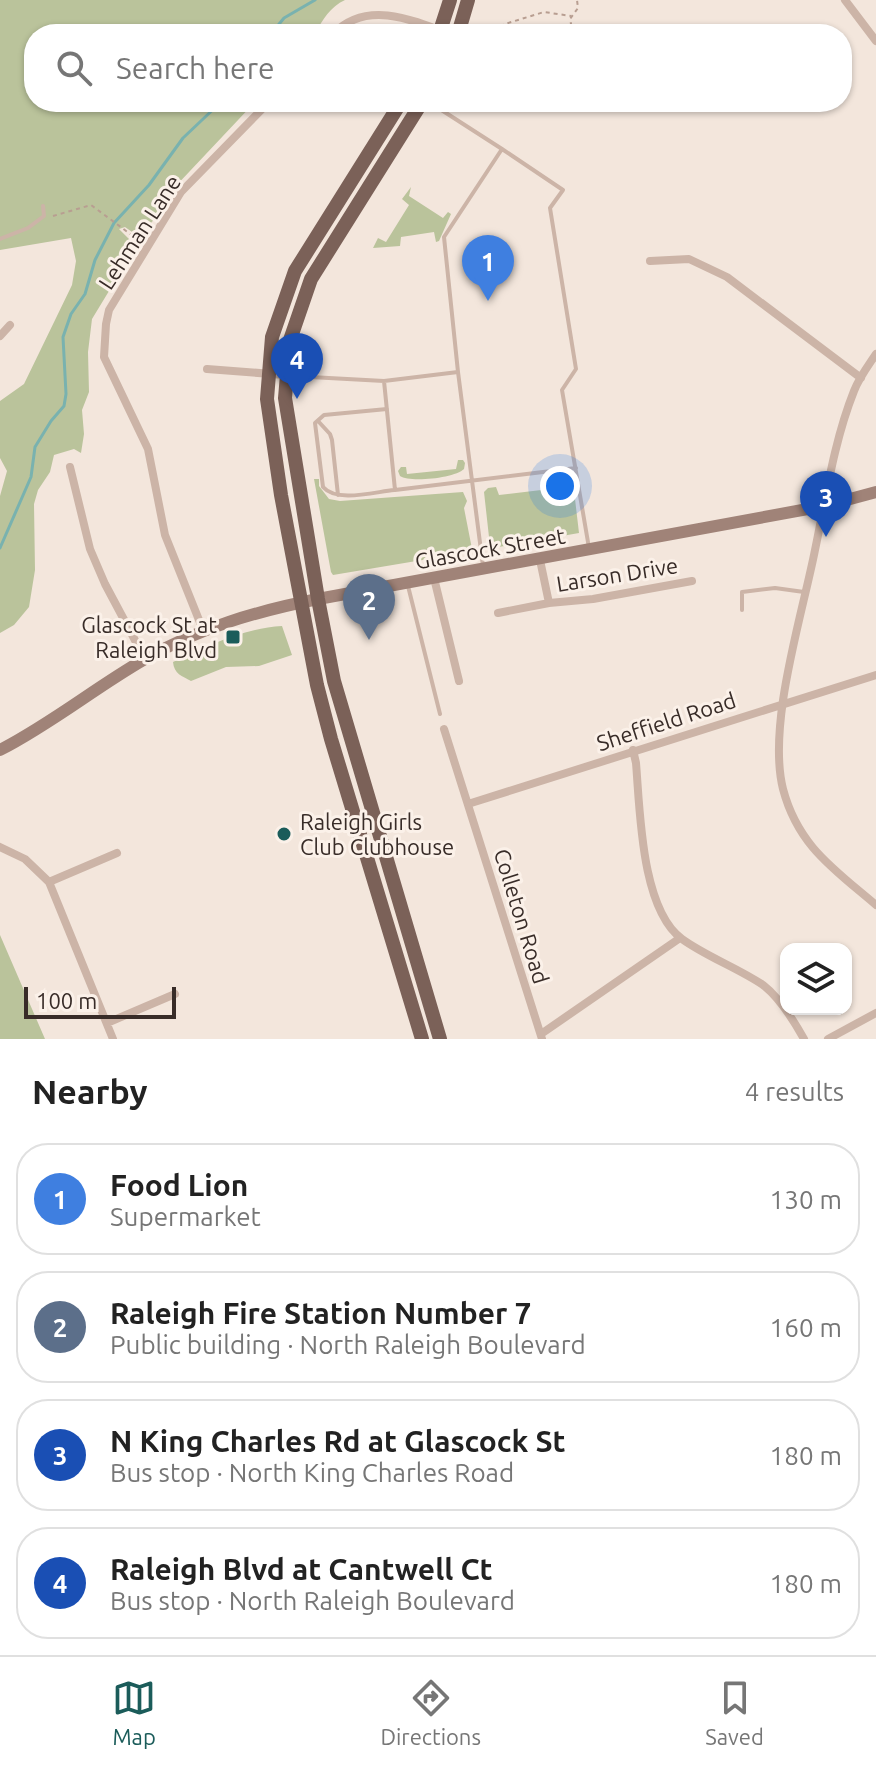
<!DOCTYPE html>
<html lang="en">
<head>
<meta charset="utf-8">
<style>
	:root { --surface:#fff; --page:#f2f2f2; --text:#222; --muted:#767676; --line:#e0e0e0; --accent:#1b5c5a }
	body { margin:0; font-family:Ubuntu,sans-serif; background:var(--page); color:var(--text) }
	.controls { position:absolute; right:24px; bottom:24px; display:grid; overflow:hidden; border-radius:16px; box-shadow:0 2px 6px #0004 }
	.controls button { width:72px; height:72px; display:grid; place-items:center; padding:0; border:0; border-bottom:2px solid var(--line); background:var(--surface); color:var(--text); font:40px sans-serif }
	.scale { position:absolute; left:24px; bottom:20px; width:152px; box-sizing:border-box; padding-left:8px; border:4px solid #382c28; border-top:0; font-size:22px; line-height:28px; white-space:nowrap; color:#382c28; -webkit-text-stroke:6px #fbf1e9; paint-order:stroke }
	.you { position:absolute; left:560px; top:486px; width:28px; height:28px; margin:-20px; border:6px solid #fff; border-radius:50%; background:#1a73e8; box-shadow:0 0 0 12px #1a73e833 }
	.badge { display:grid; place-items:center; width:52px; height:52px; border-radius:50%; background:var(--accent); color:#fff; font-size:26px; font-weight:700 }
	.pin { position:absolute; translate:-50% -66px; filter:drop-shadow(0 2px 4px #0008) }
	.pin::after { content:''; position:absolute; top:42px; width:28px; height:24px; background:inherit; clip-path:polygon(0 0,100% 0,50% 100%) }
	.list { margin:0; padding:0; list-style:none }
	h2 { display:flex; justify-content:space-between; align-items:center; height:104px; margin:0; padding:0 32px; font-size:34px }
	h2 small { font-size:26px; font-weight:400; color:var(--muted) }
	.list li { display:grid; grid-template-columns:52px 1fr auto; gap:24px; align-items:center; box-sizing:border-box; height:112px; margin:0 16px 16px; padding:0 16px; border:2px solid var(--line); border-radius:32px }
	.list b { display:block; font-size:30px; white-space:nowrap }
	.list p { margin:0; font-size:26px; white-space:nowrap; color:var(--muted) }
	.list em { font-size:26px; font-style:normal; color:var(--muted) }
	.icon { flex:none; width:44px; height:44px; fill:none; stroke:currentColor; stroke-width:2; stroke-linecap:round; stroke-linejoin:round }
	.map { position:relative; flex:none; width:876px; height:1039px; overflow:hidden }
	.search { position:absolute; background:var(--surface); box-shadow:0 2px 6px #0004; left:24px; right:24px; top:24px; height:88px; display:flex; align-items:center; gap:20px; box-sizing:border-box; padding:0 28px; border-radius:32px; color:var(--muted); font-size:30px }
	.sheet { height:616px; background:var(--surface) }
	nav { display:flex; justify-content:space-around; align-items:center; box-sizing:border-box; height:112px; border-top:2px solid var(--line); background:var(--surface); font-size:22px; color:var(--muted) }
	nav a { display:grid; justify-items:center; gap:4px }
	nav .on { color:var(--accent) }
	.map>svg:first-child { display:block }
	.green { fill:#bac39b }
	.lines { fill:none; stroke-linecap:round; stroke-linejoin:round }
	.stream { stroke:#79b2af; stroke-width:3 }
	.path { stroke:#b89e91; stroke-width:2; stroke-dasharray:4 4; stroke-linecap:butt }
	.lane { stroke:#ccb4a7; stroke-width:4 }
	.street { stroke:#ccb4a7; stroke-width:8 }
	.secondary { stroke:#a08378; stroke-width:12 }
	.primary { stroke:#7b6158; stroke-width:14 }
	.poi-dot { fill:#1b5c5a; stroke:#fbf1e9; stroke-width:3 }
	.labels { text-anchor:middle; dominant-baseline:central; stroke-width:6; stroke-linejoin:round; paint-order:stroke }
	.street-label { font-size:22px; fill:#382c28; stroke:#fbf1e9 }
	.poi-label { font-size:22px; fill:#382c28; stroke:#fbf1e9; text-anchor:end }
</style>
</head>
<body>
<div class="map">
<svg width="876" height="1039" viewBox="0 0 876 1039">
	<rect width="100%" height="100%" fill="#f3e6dc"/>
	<path class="green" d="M0,0H345C330,7 323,19 315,34H34V102H255L173,189L152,222L135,234L125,227L119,229L130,240L109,291L92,319L88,352L89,392L82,410L84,434L81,453L74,449L54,455L50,472L38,490L34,504L35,570L29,607L14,625L0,633V496L7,471L0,458V401L24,384L72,285L76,261L71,238L0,250Z
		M411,187L409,196L443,218L448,212L451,214L439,241L436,242L434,232L401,237L400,246L373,248L378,238L386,242L409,205L402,199Z
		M458,460H463L465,463L464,469C455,478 410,483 400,476L398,471L401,467H406L407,474L456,469Z
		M314,479H319V486L329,499L340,501L463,492L467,501L464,508L472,549L470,552L333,575L331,572Z
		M564,479L573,482L579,533L493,548L490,546L484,492L488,488L496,487L499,495L558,488L559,480Z
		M282,626L292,655L259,666L226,667L191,681C182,676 174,674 173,662C207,646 244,628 282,626Z
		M0,935L45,1039H0Z"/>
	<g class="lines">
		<path class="stream" d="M271,34L284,18L315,0
			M0,548L31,477L35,447L51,421L64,406L66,394L63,337L71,314L85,294L95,260L114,223L149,185L183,138L221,102"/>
		<path class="path" d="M486,34L505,24L544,12L571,16
			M573,34L570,19L578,8L577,0
			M53,216L91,205L141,242"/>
		<path class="lane" d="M429,102L502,149L444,237L458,372
			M502,149L563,190L550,208L576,369L562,390L589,548
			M0,239L28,228L44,216L43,206
			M292,376L384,381L458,372L483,566
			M384,381L395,490L576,468
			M387,409L324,415L315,423L323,487C337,503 374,492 394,490
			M318,421L330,434L332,440L338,495
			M408,586L440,714
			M362,593L366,630
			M742,610V592L775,588L804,592"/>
		<path class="street" d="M845,0L876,41
			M333,34C366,0 411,19 449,34
			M650,261L689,259L727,277L861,378
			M0,336L10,325
			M876,354C868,366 859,378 854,391C834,441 826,497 815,550C802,616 767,725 783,789C798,846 834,869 876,905
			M207,369L285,375
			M70,467L90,549L105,584L145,659
			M540,560L549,603L593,599L692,581
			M434,578L459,681
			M498,613L549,603
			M203,630L165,535L148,449L104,357L106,324L109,310L181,192L269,102
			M444,729L542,1039
			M633,750L636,763C640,810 641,909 682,939C707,957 738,968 763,985C780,998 794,1021 804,1039
			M468,804L876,675
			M0,847L25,859L49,882L113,1039
			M49,882L117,853
			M107,1023L175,994
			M541,1034L680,938
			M828,1039L876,1013"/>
		<path class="secondary" d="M0,750C51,724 96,687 145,659C199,628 257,611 318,599L824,506L876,492"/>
		<path class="primary" d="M439,34L450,0
			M458,34L468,0
			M401,102L295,271L272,337L267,399L281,495L317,685L331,739L422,1039
			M422,102L311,279L290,340L285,398L318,599L334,681L440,1039"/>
	</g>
	<g class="poi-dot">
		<rect x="225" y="629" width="16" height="16" rx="4"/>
		<circle cx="284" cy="834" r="8"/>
	</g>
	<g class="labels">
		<g class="street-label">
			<text transform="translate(139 232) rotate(-57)">Lehman Lane</text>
			<text transform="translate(490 548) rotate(-10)">Glascock Street</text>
			<text transform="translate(617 574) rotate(-9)">Larson Drive</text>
			<text transform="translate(666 721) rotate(-18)">Sheffield Road</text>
			<text transform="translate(522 916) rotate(73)">Colleton Road</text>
		</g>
		<g class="poi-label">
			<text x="217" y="624">Glascock St at<tspan x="217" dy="25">Raleigh Blvd</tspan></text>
			<text x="300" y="821" text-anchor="start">Raleigh Girls<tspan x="300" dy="25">Club Clubhouse</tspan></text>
		</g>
	</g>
</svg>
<div class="controls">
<button><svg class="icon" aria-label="layers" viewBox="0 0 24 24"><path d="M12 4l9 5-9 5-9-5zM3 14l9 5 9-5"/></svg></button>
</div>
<div class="scale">100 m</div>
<div class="you"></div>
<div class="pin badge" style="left:488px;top:301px;background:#3f7fe0">1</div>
<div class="pin badge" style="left:369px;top:640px;background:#5c6f8a">2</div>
<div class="pin badge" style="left:826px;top:537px;background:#1a4fb4">3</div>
<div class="pin badge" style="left:297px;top:399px;background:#1a4fb4">4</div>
<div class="search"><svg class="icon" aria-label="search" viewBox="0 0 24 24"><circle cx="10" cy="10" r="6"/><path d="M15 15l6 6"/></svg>Search here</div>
</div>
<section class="sheet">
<h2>Nearby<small>4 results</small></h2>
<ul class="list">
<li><span class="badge" style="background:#3f7fe0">1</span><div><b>Food Lion</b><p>Supermarket</p></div><em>130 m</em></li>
<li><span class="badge" style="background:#5c6f8a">2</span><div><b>Raleigh Fire Station Number 7</b><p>Public building · North Raleigh Boulevard</p></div><em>160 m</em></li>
<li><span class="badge" style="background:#1a4fb4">3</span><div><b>N King Charles Rd at Glascock St</b><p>Bus stop · North King Charles Road</p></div><em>180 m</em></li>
<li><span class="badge" style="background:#1a4fb4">4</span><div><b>Raleigh Blvd at Cantwell Ct</b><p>Bus stop · North Raleigh Boulevard</p></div><em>180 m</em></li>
</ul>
</section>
<nav>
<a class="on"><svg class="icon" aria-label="map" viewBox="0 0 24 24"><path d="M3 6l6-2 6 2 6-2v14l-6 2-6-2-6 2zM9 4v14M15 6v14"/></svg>Map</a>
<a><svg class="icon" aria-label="directions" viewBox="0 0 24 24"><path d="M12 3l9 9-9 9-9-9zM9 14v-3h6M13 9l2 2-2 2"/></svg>Directions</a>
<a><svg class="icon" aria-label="saved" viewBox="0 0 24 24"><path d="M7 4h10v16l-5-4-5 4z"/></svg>Saved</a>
</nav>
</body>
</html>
